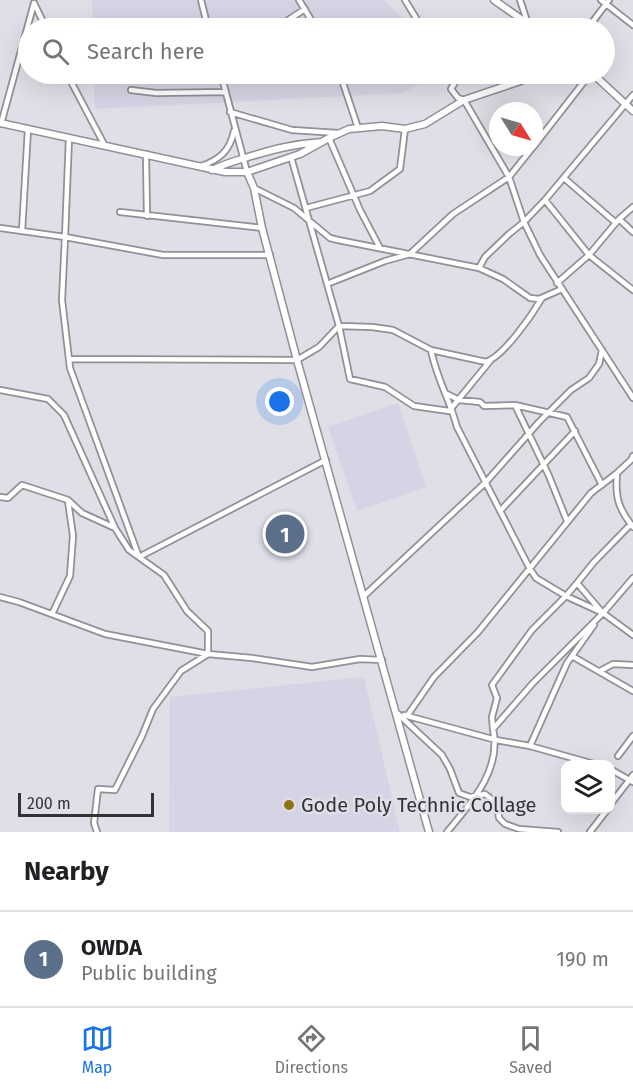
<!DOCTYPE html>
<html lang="en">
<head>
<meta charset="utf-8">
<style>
	:root { --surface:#fff; --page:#f2f2f2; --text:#202124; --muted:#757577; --line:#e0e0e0; --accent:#1a73e8 }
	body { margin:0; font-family:"Fira Sans",sans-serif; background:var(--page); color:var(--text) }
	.controls { position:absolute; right:18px; bottom:18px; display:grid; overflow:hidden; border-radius:12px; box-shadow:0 6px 24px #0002 }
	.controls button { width:54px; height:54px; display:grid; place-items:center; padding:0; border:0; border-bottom:2px solid var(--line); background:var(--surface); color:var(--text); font:30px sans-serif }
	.compass { position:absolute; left:489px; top:102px; width:54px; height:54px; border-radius:50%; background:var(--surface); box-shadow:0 6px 24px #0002; rotate:127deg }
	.scale { position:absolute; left:18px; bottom:15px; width:136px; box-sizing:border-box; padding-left:6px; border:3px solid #333337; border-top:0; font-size:16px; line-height:21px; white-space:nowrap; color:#333337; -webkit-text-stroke:4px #dfdfe8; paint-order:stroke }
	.you { position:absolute; left:280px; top:402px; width:21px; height:21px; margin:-15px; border:4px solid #fff; border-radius:50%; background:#1a73e8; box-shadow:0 0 0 9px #1a73e833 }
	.badge { display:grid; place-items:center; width:39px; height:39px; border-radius:50%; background:var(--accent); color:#fff; font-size:20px; font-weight:700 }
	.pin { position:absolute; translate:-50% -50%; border:3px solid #fff; box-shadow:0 2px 6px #0006 }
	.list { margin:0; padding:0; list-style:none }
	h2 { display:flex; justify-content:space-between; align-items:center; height:78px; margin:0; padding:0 24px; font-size:26px }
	h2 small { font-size:20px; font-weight:400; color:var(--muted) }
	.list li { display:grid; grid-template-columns:39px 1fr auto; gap:18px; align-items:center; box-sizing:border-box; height:96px; padding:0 24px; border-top:2px solid var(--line) }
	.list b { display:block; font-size:22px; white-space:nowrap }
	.list p { margin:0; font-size:20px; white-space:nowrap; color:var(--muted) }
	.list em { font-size:20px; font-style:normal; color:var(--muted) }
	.icon { flex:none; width:33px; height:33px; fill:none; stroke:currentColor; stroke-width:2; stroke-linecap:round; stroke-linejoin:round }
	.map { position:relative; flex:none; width:633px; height:832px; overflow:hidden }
	.search { position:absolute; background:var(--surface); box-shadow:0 6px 24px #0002; left:18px; right:18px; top:18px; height:66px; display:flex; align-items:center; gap:15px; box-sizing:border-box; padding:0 21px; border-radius:33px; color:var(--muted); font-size:22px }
	.sheet { height:174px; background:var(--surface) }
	nav { display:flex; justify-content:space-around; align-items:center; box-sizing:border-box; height:84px; border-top:2px solid var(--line); background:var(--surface); font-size:16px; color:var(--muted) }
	nav a { display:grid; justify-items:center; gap:3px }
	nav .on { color:var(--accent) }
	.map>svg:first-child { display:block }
	.built { fill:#d4d4e4 }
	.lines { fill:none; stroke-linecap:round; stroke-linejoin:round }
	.street-casing { stroke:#909098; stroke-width:8 }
	.secondary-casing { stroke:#909098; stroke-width:9 }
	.street { stroke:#fff; stroke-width:4.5 }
	.secondary { stroke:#fff; stroke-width:6 }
	.poi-dot { fill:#8e7216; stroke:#dfdfe8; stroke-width:2 }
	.labels { text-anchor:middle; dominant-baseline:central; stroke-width:5; stroke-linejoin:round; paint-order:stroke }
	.poi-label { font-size:20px; fill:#333337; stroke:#dfdfe8; text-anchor:start }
</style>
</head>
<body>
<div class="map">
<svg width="633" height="832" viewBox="0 0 633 832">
	<rect width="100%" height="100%" fill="#dfdfe8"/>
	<path class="built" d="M92,0H384L413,28H93Z
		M94,74H436L404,93L95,109Z
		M398,403L426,487L357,511L328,427Z
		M364,677L400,832H169L170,697Z"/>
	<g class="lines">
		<defs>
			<path id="street" d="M201,0L208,28
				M299,0L316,28
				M405,0L422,28
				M520,0L528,24
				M601,0L633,25
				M34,3L46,28
				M276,28L305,9
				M588,28L609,0
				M67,74L105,146
				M221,74L247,172
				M340,74L358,128
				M460,74L451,89L458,98L464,100L509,177L524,222L540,255L633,398
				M397,77L402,74
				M131,90L156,93L226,92
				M230,112L292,130L338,133
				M1,124L34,3
				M329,138L360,210L380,248
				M534,146L590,74
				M146,154L147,216
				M291,157L339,326L350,379L385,387L414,406L449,411L490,361
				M201,166C219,160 230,151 234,131
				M564,178L616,223
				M254,188L294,208L330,238L338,240L479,268L503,279L530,298L539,299L562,289
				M545,200L589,255L633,290
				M306,208L370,191L400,169L405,129
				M120,212L262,228
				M619,219L633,232
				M0,228L22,231L28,129
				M22,231L65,237L69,138
				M270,255H163L65,237L62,300L70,368L139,557L326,460
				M479,268L485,257L509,234L524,222L545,200L633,95
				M557,283L589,255L619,219L633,207
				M327,284L385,261L410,254L453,214L509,177L533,147
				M431,350C436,377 450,400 457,427L530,569L536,578L566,596L577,583
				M69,359L297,360L319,347L339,326L372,327L393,330L431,350L486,362C504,356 532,315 542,298
				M0,390L48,399L64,415L115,528
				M445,393L459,400L480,402L484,406L515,405L549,476L567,521
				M515,405L567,417L602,485
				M617,473C615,497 618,508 633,527
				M0,497L8,498L22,485L68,500L82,513L115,528L129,550L164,575L187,611L208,631V654L181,671L153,709L142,736L115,790L98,789L94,823L97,832
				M500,511L575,431
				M364,596L486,482L539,422L571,390L589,378L599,364L602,350
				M0,597L19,602L105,634L208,654L252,658L312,667L360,659L382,660
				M601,611L577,583L594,562L631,524
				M603,613L633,578
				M52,614L70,576L73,536L68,501
				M572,656L633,691
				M600,671L613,664L633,665
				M397,713L442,755L450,769L459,793L470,797L485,794C495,801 498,807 499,818L505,824L519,829L558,832
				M404,715L496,740L530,746L594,764
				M407,716L434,677L478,632L591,493L617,473L631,460L633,456
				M493,729L492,717L497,698L492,685L532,630L566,596L603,613L633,635
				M530,746L567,663L594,625
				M618,756L633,736
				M610,769L633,782
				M610,805L633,775
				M447,832C471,803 502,770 493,729L533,683L603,613
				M590,832L607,810"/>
			<path id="secondary" d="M494,0L534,28
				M593,74L633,111
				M0,123L225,172H247L300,154L329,138L349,129L382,126L405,129L425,124L464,100L541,74
				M212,170C224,164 235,161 248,157C275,149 293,144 322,142
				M247,172L254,188L262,228L297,360L429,832"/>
		</defs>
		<use href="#street" class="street-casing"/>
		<use href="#secondary" class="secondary-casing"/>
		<use href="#street" class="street"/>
		<use href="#secondary" class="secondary"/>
	</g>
	<circle class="poi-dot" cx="289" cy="805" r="6"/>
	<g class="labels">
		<g class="poi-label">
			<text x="301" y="805">Gode Poly Technic Collage</text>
		</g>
	</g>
</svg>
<div class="controls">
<button><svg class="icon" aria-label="layers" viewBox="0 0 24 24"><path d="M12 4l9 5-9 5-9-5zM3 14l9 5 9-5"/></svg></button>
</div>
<svg class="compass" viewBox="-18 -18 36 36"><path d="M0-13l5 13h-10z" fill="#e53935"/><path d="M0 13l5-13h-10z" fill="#757577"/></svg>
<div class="scale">200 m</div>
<div class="you"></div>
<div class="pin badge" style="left:285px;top:534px;background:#5c6f8a">1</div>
<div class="search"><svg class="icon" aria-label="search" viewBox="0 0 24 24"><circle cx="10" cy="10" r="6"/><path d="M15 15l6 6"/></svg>Search here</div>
</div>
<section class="sheet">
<h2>Nearby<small></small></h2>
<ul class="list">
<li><span class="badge" style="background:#5c6f8a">1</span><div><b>OWDA</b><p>Public building</p></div><em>190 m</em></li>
</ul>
</section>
<nav>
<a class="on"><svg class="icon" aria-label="map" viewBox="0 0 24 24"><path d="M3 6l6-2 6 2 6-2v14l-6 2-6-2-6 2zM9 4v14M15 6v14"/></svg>Map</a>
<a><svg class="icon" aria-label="directions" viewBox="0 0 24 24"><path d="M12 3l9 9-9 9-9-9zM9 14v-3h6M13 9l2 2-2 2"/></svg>Directions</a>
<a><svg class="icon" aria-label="saved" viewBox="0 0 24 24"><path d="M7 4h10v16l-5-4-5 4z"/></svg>Saved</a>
</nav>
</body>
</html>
